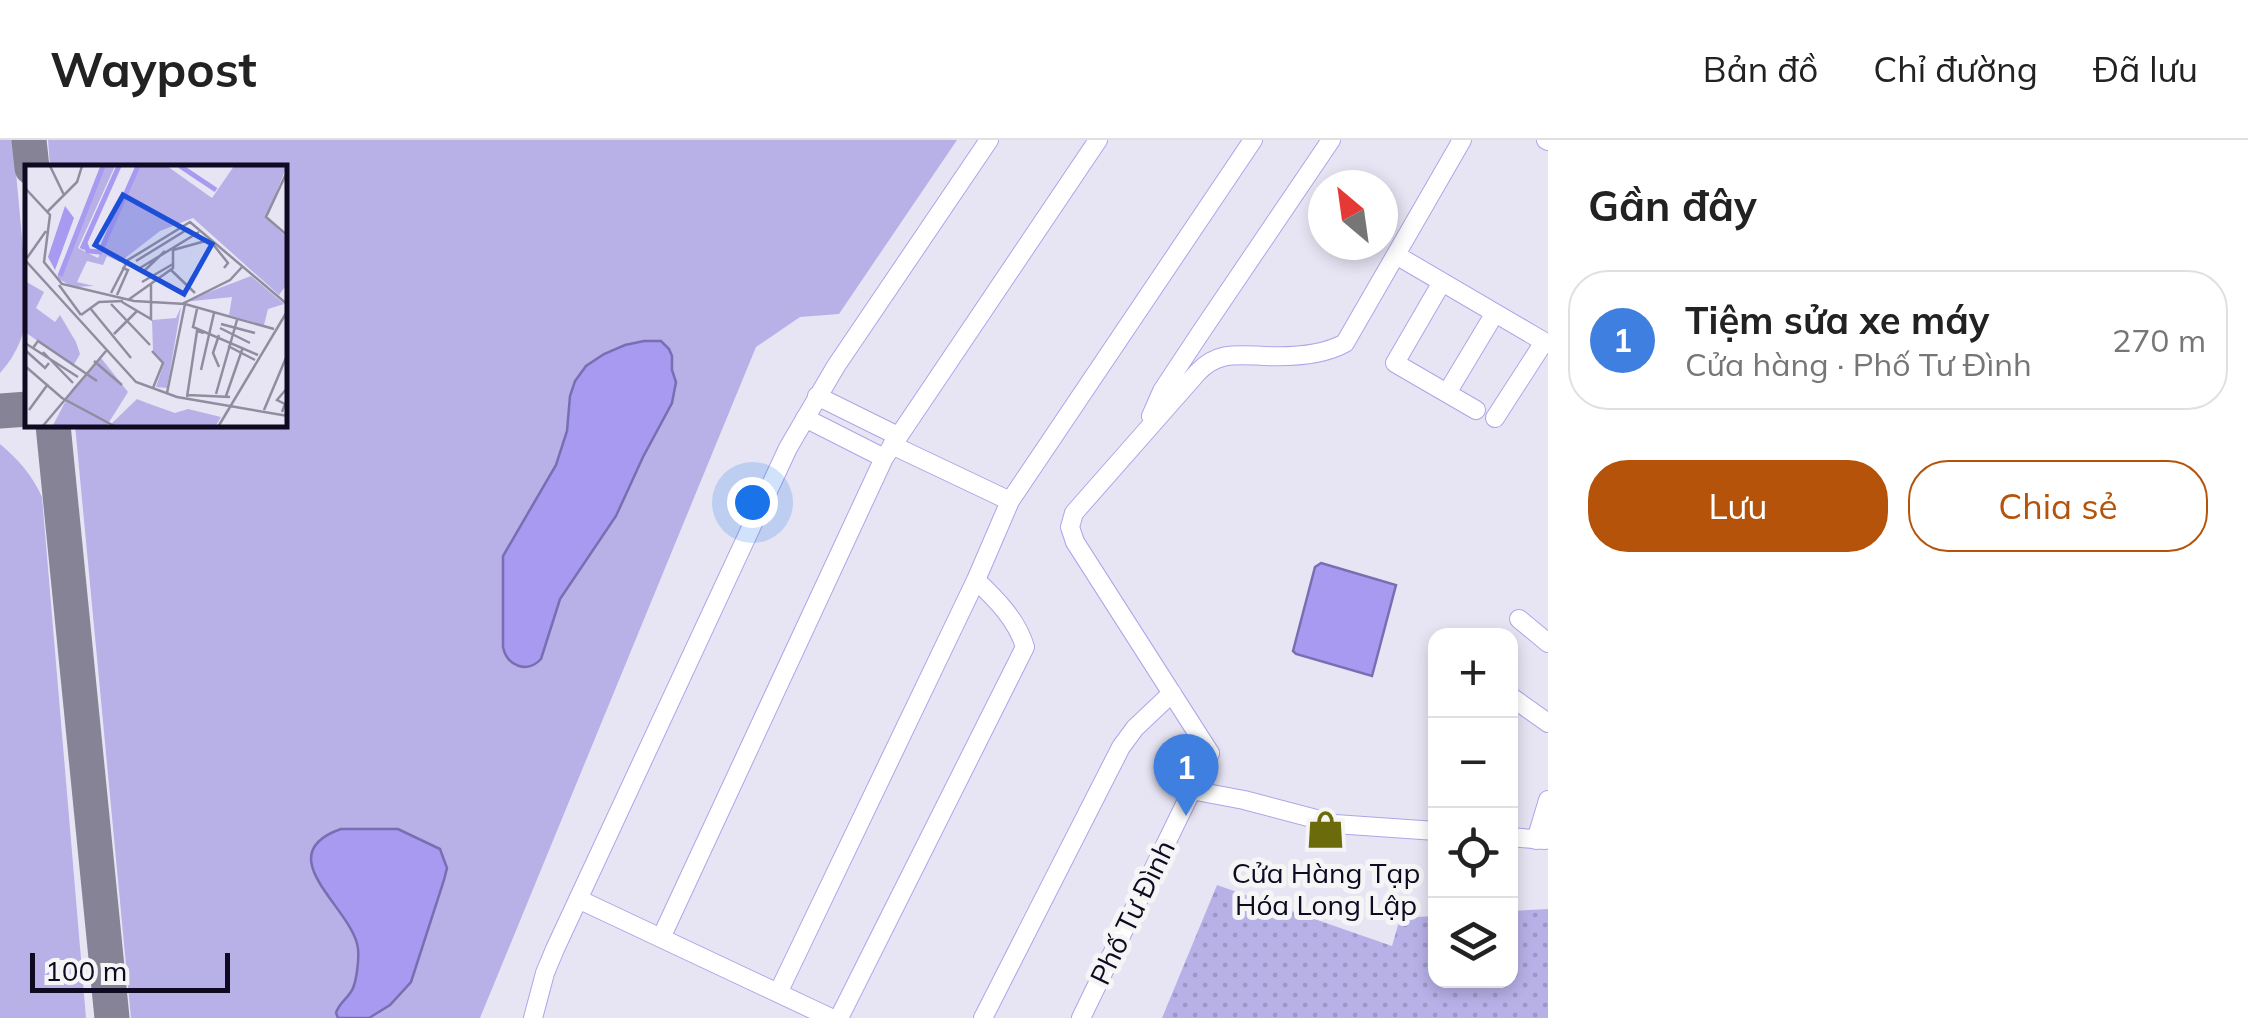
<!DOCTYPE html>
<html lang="vi">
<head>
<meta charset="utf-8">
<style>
	:root { --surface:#fff; --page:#f2f2f2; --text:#222; --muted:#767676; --line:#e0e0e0; --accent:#b45309 }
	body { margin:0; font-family:Mulish,sans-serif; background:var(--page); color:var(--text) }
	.controls { position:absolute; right:30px; bottom:30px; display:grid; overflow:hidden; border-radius:20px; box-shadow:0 5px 15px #0003 }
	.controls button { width:90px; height:90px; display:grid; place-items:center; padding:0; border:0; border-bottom:2px solid var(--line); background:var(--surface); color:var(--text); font:50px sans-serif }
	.compass { position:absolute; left:1308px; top:30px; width:90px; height:90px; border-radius:50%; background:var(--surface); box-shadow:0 5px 15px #0003; rotate:331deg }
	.scale { position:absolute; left:30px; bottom:25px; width:200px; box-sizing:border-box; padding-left:10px; border:5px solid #0f0922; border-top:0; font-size:28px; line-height:35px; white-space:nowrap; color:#0f0922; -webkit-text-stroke:8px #f5f5f5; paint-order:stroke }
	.you { position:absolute; left:752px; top:362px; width:35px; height:35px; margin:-25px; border:8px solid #fff; border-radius:50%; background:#1a73e8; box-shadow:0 0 0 15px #1a73e833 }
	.badge { display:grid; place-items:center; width:65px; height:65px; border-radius:50%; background:var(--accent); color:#fff; font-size:32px; font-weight:700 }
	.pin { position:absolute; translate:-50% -82px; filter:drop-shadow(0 2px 5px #0008) }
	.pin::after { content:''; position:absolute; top:52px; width:35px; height:30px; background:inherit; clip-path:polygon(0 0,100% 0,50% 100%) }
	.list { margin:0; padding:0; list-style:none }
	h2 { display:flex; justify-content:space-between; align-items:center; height:130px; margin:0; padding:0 40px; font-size:42px }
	h2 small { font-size:32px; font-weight:400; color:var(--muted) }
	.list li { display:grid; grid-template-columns:65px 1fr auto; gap:30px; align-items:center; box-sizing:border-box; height:140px; margin:0 20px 20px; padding:0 20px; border:2px solid var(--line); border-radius:40px }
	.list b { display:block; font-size:38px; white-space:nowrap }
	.list p { margin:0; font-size:32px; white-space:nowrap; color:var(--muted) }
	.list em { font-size:32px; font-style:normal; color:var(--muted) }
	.actions { display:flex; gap:20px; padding:30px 40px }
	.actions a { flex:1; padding:22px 0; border:2px solid var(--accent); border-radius:40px; text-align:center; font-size:35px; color:var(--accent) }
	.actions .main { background:var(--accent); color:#fff }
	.icon { flex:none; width:55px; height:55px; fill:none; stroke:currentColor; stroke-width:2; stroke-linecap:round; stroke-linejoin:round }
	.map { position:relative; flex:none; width:1548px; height:878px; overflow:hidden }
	header { display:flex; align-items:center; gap:60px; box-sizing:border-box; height:140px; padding:0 50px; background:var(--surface); border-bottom:2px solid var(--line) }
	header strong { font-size:48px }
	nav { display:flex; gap:55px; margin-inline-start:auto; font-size:35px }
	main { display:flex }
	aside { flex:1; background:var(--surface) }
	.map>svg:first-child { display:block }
	.grass { fill:#b7b1e8 }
	.park { fill:url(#park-dots) }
	.water { fill:#a79af0; stroke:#796eb2; stroke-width:2.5 }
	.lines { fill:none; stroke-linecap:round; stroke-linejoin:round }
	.taxiway { stroke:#868396; stroke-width:35 }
	.minor-casing { stroke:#aea4ea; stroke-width:20 }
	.minor { stroke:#fff; stroke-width:18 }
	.labels { text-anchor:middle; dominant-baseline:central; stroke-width:10; stroke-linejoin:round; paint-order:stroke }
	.poi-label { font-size:28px; fill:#0f0922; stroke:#f5f5f5 }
	.street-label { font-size:28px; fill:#0f0922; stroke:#f5f5f5 }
	.inset-river { fill:none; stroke:#a79af0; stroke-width:5 }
	.inset-road { fill:none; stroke:#918da0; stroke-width:2.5 }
	.view { fill:#1d4ed8; fill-opacity:0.15; stroke:#1d4ed8; stroke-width:5 }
	.inset-edge { fill:none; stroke:#0f0922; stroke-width:5 }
</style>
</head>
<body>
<header>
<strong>Waypost</strong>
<nav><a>Bản đồ</a><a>Chỉ đường</a><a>Đã lưu</a></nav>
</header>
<main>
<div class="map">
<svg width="1548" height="878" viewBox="0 0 1548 878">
	<defs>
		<pattern id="park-dots" width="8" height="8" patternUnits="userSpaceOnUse" patternTransform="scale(2.5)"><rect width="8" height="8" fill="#b7b1e8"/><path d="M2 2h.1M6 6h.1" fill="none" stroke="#9c97c7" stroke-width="1.8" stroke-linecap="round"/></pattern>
	</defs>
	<rect width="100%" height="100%" fill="#e7e5f4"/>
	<path class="grass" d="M0,0H13L28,163C27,189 18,214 0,233Z
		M48,0H957L839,174L800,177L756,207L480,878H131L75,285H285V28L50,27Z
		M0,304C19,320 32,335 42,357L86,878H0Z"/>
	<path class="park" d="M1217,745L1392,806L1400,778L1435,776L1436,840H1510L1511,771L1548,769V878H1162Z"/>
	<path class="water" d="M644,201H661L669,209L672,216V230L676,242L672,263L643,317L616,376L560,459L541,519C527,534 507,526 503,507V416L556,325L567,291L570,256L575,241L586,226L604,214L625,205Z
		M1321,423L1396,445L1372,536L1296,514L1293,511L1315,427Z
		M341,689H398L440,709L447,728L444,740L411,842L390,865L369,878H338L336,873C339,862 349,858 353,848C357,838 359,819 358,809C355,770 266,715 341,689Z"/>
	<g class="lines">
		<path class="taxiway" d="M29,0L32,28
			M0,271L28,269
			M53,285L112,878"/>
		<defs>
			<path id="minor" d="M1546,0L1548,1
				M1396,115L1548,204
				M1442,142L1395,223L1476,270
				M1447,253L1495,173
				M817,256L898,296
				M1151,276L1162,251L1199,195L1331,0
				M805,278L884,318
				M1495,278L1544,202
				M892,305L1010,361
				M1519,479L1548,503
				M1510,556L1548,583
				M1191,650L1244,660L1335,684L1436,691
				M1510,697L1545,700
				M1536,700L1548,660
				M578,759L831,878
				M661,798L884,318L1098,0
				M778,853L976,440L1010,361L1253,0
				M533,878L545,833L555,809L788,308L836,226L989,0
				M839,878L1025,507C1017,480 996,459 976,440
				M983,878L1121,607L1135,588L1172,553
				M1081,878L1210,613L1075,402L1070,387L1074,373L1198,232C1218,211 1238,215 1265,216C1290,217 1322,216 1345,203L1462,0"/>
		</defs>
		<use href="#minor" class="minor-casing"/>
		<use href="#minor" class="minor"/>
	</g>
	<defs>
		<symbol id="shop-bare" viewBox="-9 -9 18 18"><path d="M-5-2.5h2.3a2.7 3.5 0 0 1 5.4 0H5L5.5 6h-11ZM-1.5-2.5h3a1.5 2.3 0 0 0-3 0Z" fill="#6b6b0b" stroke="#f5f5f5" stroke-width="2.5" paint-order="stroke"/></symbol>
	</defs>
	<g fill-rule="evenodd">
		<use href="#shop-bare" x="1298" y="662" width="55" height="55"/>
	</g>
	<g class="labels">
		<g class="poi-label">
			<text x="1326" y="732">Cửa Hàng Tạp<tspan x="1326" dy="32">Hóa Long Lập</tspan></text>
		</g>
		<g class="street-label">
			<text transform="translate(1132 772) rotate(-64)">Phố Tư Đình</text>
		</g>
	</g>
	<g transform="translate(25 25)">
		<rect width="262" height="262" fill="#e7e5f4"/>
		<path d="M77,1H90L53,83L73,93L114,1H142L187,33L209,1H262L241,52L262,73V119L254,130L168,53L135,66L95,97L82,91L78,100L62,96L52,117L69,121L48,122L32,113ZM226,111L259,139L243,144L239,160L204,150L207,132L158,137Z" fill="#b7b1e8"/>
		<path d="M112,234L122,238L115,262H83Z" fill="#b7b1e8"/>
		<path d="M0,116L19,127L11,143L30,157L35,150L51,177L55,189L48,201L0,167ZM156,142L142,223L131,222L139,198L128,186L127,155L151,153ZM76,193L103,227L81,262H27L47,224ZM122,238L150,248L163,244L196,252L190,262H112Z" fill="#b7b1e8"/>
		<path d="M40,41L49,53L30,105L23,92Z" fill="#a79af0"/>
		<path class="inset-river" d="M155,1L191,25M60,78L63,86L75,87L113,1M57,84L94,1M35,111L78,1"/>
		<path class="inset-road" d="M25,1L39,30M261,9L241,52L263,71M0,23L25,50L19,97L37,119L109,136L160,139L249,164M23,46L52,17L57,1M187,78L203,98L199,103M2,93L21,66M0,95L111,217L152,232L263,251M111,96L163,64L171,69M115,103L174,67M146,105L170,128M118,107L140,86M117,117L148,99M34,120L56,150M86,128L103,95L165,57L263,140M92,130L103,105L97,103M103,135L148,103V85L184,75M97,137L126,154V118M86,139L125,180M157,139L205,115L217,102M65,143L106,193M172,144L168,162L233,190M56,150L74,137L98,136M196,159L230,168M195,163L225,178M89,169L112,146M194,170L188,188L194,202M0,178L53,212M203,181L230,195M8,183L13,176L72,216M0,185L20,203L24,198M127,186L138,198L128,223M18,187L48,218M69,196L97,220M0,201L37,233L91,262M176,205L189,148M142,228L160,139M191,229L212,155M163,230L205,232M201,231L218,182M162,232L172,166L179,168M4,245L23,219M239,245L263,188M257,247L260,239L252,235L263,222M17,262L81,186M193,262L263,145"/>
		<path class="view" d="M98,30L187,79L159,129L70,80Z"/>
		<rect width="262" height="262" class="inset-edge"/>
	</g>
</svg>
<div class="controls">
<button>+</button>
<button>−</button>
<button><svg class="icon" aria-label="locate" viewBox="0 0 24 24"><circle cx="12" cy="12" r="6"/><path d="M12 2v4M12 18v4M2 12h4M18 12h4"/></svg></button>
<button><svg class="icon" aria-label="layers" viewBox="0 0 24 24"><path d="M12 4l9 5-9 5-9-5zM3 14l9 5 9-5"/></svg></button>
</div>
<svg class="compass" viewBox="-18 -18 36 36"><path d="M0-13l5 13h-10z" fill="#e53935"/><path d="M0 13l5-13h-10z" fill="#767676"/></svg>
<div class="scale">100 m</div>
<div class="you"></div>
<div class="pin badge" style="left:1186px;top:676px;background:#3f7fe0">1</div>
</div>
<aside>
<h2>Gần đây<small></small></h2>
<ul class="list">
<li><span class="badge" style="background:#3f7fe0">1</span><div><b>Tiệm sửa xe máy</b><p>Cửa hàng · Phố Tư Đình</p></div><em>270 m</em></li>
</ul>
<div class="actions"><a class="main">Lưu</a><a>Chia sẻ</a></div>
</aside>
</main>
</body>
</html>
